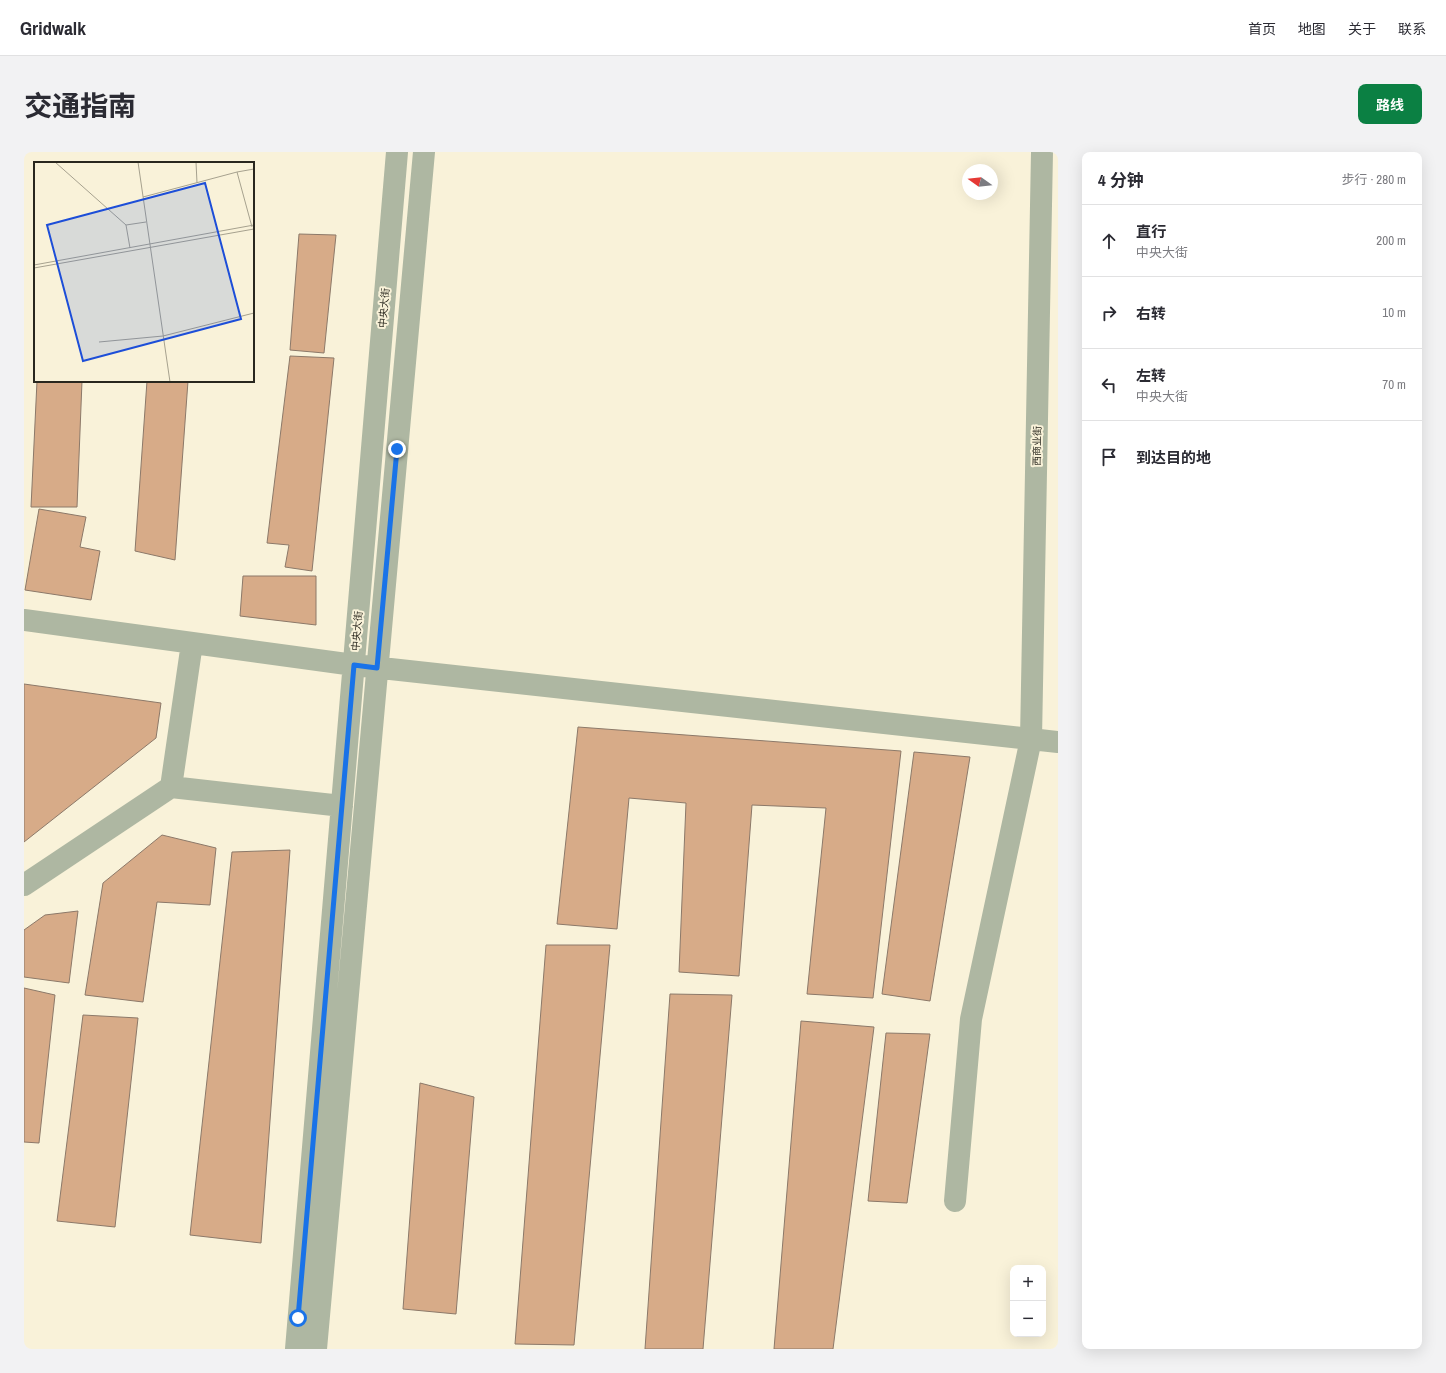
<!DOCTYPE html>
<html lang="zh">
<head>
<meta charset="utf-8">
<style>
	:root { --surface:#fff; --page:#f2f2f3; --text:#2b2b33; --muted:#7c7c81; --line:#e1e1e2; --accent:#0b8043 }
	body { margin:0; font-family:"Archivo Narrow","Noto Sans SC",sans-serif; background:var(--page); color:var(--text) }
	.controls { position:absolute; right:12px; bottom:12px; display:grid; overflow:hidden; border-radius:8px; box-shadow:0 4px 16px #0002 }
	.controls button { width:36px; height:36px; display:grid; place-items:center; padding:0; border:0; border-bottom:1px solid var(--line); background:var(--surface); color:var(--text); font:20px sans-serif }
	.compass { position:absolute; left:938px; top:12px; width:36px; height:36px; border-radius:50%; background:var(--surface); box-shadow:0 4px 16px #0002; rotate:285deg }
	.stop { position:absolute; width:12px; height:12px; margin:-9px; border:3px solid #1a73e8; border-radius:50%; background:#fff }
	.stop.end { background:#1a73e8; border-color:#fff; box-shadow:0 1px 4px #0008 }
	.list { margin:0; padding:0; list-style:none }
	h2 { display:flex; justify-content:space-between; align-items:center; height:52px; margin:0; padding:0 16px; font-size:17px }
	h2 small { font-size:13px; font-weight:400; color:var(--muted) }
	.list li { display:grid; grid-template-columns:26px 1fr auto; gap:12px; align-items:center; box-sizing:border-box; height:72px; padding:0 16px; border-top:1px solid var(--line) }
	.list b { display:block; font-size:15px; white-space:nowrap }
	.list p { margin:0; font-size:13px; white-space:nowrap; color:var(--muted) }
	.list em { font-size:13px; font-style:normal; color:var(--muted) }
	.icon { flex:none; width:22px; height:22px; fill:none; stroke:currentColor; stroke-width:2; stroke-linecap:round; stroke-linejoin:round }
	.map { position:relative; flex:none; width:1034px; height:1197px; overflow:hidden; border-radius:8px }
	header { display:flex; align-items:center; gap:24px; box-sizing:border-box; height:56px; padding:0 20px; background:var(--surface); border-bottom:1px solid var(--line) }
	header strong { font-size:19px }
	nav { display:flex; gap:22px; margin-inline-start:auto; font-size:14px }
	.intro { display:flex; align-items:center; justify-content:space-between; box-sizing:border-box; height:96px; padding:0 24px }
	h1 { margin:0; font-size:28px }
	.button { padding:10px 18px; border-radius:8px; background:var(--accent); color:#fff; font-size:14px; font-weight:700 }
	main { display:flex; gap:24px; padding:0 24px }
	aside { flex:1; background:var(--surface); border-radius:8px; box-shadow:0 4px 16px #0002 }
	.map>svg:first-child { display:block }
	.building { fill:#d7ab88; stroke:#8c7969 }
	.lines { fill:none; stroke-linecap:round; stroke-linejoin:round }
	.minor { stroke:#aeb7a2; stroke-width:22 }
	.route { stroke:#1a73e8; stroke-width:5 }
	.labels { text-anchor:middle; dominant-baseline:central; stroke-width:4; stroke-linejoin:round; paint-order:stroke }
	.street-label { font-size:10px; fill:#29271e; stroke:#f9f2d9 }
	.inset-road { fill:none; stroke:#a6a18e; stroke-width:1 }
	.view { fill:#1d4ed8; fill-opacity:0.15; stroke:#1d4ed8; stroke-width:2 }
	.inset-edge { fill:none; stroke:#29271e; stroke-width:2 }
</style>
</head>
<body>
<header>
<strong>Gridwalk</strong>
<nav><a>首页</a><a>地图</a><a>关于</a><a>联系</a></nav>
</header>
<div class="intro"><h1>交通指南</h1><a class="button">路线</a></div>
<main>
<div class="map">
<svg width="1034" height="1197" viewBox="0 0 1034 1197">
	<rect width="100%" height="100%" fill="#f9f2d9"/>
	<path class="building" d="M275,82L312,83L300,201L266,198Z
		M266,204L310,206L288,419L261,415L265,393L243,391Z
		M13,229H58L53,355H7Z
		M123,229H164L151,408L111,399Z
		M15,357L62,365L56,395L76,399L67,448L1,438Z
		M219,424H292V473L216,464Z
		M0,532L137,551L132,586L0,690Z
		M554,575L877,599L849,846L783,842L802,656L728,653L715,824L655,820L662,651L605,646L593,777L533,772Z
		M890,600L946,605L906,849L858,842Z
		M138,683L192,696L186,753L133,750L119,850L61,843L79,731Z
		M266,698L237,1091L166,1083L208,700Z
		M54,759L45,831L0,825V778L21,763Z
		M522,793H586L550,1193L491,1192Z
		M0,836L31,843L15,991L0,990Z
		M646,842L708,843L679,1197H621Z
		M59,863L114,866L91,1075L33,1069Z
		M777,869L850,875L809,1197H750Z
		M862,881L906,882L883,1051L844,1049Z
		M396,931L450,945L432,1162L379,1157Z"/>
	<g class="lines">
		<path class="minor" d="M0,468L330,513L1034,590
			M168,491L147,635L318,654
			M0,733L147,635
			M931,1049L947,867L1007,587L1018,0
			M272,1197L373,0
			M292,1197L400,0"/>
	</g>
	<g class="lines">
		<path class="route" d="M274,1166L330,513L353,516L373,297"/>
	</g>
	<g class="labels">
		<g class="street-label">
			<text transform="translate(360 156) rotate(-85)">中央大街</text>
			<text transform="translate(1013 294) rotate(-89)">西商业街</text>
			<text transform="translate(333 479) rotate(-85)">中央大街</text>
		</g>
	</g>
	<g transform="translate(10 10)">
		<rect width="220" height="220" fill="#f9f2d9"/>
		<path class="inset-road" d="M21,0L92,63M104,0L136,220M162,0L163,21M109,35L203,10M218,65L203,10L220,7M96,86L92,63L112,60M0,103L220,63M0,106L220,67M65,180L129,174L220,151"/>
		<path class="view" d="M171,21L207,157L49,199L13,63Z"/>
		<rect width="220" height="220" class="inset-edge"/>
	</g>
</svg>
<div class="controls">
<button>+</button>
<button>−</button>
</div>
<svg class="compass" viewBox="-18 -18 36 36"><path d="M0-13l5 13h-10z" fill="#e53935"/><path d="M0 13l5-13h-10z" fill="#7c7c81"/></svg>
<div class="stop" style="left:274px;top:1166px"></div>
<div class="stop end" style="left:373px;top:297px"></div>
</div>
<aside>
<h2>4 分钟<small>步行 · 280 m</small></h2>
<ul class="list">
<li><svg class="icon" aria-label="ahead" viewBox="0 0 24 24"><path d="M12 20V5M6 11l6-6 6 6"/></svg><div><b>直行</b><p>中央大街</p></div><em>200 m</em></li>
<li><svg class="icon" aria-label="right" viewBox="0 0 24 24"><path d="M7 20v-9h11M14 6l5 5-5 5"/></svg><div><b>右转</b></div><em>10 m</em></li>
<li><svg class="icon" aria-label="left" viewBox="0 0 24 24"><path d="M17 20v-9H6M10 6l-5 5 5 5"/></svg><div><b>左转</b><p>中央大街</p></div><em>70 m</em></li>
<li><svg class="icon" aria-label="arrive" viewBox="0 0 24 24"><path d="M6 21V4h12l-3 4 3 4H6"/></svg><div><b>到达目的地</b></div></li>
</ul>
</aside>
</main>
</body>
</html>
